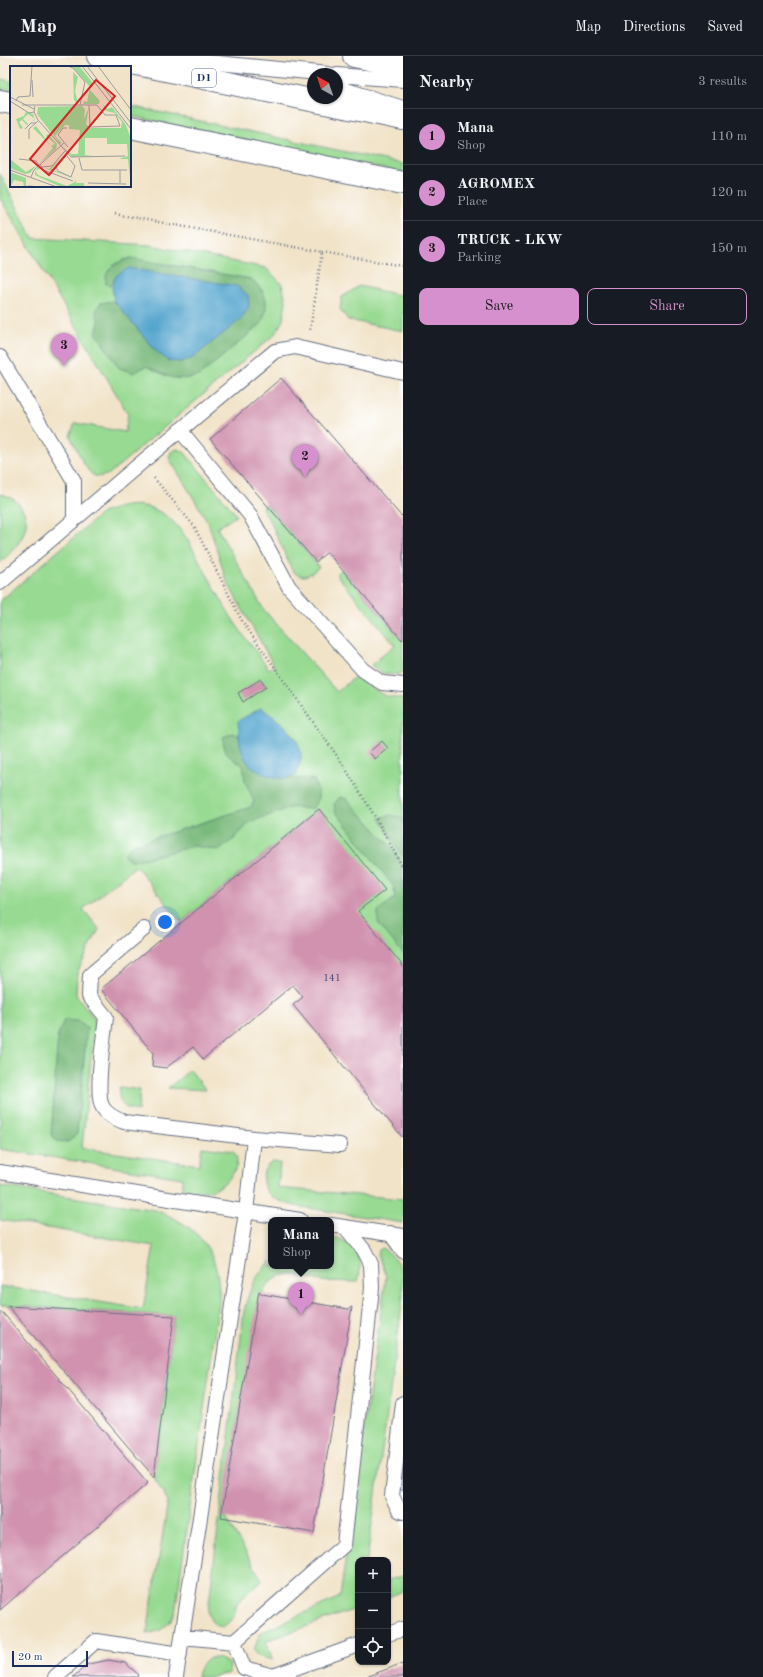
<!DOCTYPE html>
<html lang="en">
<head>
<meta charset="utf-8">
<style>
	:root { --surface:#171b24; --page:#242831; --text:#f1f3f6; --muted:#9ea1a6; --line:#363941; --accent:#d690ce }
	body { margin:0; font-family:"Old Standard TT",serif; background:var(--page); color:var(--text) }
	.controls { position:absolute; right:12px; bottom:12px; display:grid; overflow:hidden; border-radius:8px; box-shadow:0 1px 3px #0004 }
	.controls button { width:36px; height:36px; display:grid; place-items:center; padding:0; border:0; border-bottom:1px solid var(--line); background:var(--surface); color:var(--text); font:20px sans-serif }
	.compass { position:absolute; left:307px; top:12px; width:36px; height:36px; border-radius:50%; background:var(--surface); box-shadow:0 1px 3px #0004; rotate:320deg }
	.scale { position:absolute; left:12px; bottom:10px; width:76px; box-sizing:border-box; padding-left:4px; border:2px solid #1b2f5e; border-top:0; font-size:11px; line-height:14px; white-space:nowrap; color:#1b2f5e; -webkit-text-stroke:3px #fff; paint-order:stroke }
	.you { position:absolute; left:165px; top:866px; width:14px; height:14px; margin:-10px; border:3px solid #fff; border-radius:50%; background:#1a73e8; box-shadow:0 0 0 6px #1a73e833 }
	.badge { display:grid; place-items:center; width:26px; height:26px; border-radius:50%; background:var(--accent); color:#111; font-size:13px; font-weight:700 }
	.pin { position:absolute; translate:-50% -33px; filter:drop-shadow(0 1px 2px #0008) }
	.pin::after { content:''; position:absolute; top:21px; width:14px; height:12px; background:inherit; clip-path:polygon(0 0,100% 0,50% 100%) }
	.popup { position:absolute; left:268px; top:1161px; width:66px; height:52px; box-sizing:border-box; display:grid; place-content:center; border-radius:8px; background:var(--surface); filter:drop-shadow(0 1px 3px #0005); font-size:13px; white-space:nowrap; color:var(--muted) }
	.popup b { font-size:15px; color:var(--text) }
	.popup::after { content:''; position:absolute; left:50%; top:100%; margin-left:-8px; border:8px solid transparent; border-top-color:var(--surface) }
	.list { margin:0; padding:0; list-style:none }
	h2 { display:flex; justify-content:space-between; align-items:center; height:52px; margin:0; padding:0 16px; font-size:17px }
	h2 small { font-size:13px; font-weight:400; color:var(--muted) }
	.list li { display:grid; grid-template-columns:26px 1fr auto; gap:12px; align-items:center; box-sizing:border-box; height:56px; padding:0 16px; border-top:1px solid var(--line) }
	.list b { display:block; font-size:15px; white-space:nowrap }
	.list p { margin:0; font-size:13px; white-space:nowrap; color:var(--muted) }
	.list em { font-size:13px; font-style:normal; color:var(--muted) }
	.actions { display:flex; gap:8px; padding:12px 16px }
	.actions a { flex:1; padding:9px 0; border:1px solid var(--accent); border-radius:8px; text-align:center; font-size:14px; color:var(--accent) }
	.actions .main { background:var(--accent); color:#111 }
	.icon { flex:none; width:22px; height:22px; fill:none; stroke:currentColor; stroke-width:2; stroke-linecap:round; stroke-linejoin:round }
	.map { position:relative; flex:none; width:403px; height:1621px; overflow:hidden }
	header { display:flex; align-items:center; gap:24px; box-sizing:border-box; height:56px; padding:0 20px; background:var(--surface); border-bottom:1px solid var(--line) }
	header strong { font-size:19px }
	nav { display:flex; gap:22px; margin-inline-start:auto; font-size:14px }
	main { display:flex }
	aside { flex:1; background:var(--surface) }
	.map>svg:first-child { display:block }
	.green { fill:#98da92; stroke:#5a8478 }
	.forest { fill:#7aba7c; stroke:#4a746d }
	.water { fill:#53a4cd; stroke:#376a96 }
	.building { fill:#d092ae }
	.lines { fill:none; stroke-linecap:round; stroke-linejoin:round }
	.service-casing { stroke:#666e83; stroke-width:16 }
	.motorway-casing { stroke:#666e83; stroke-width:24 }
	.path { stroke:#666e83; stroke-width:2.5; stroke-dasharray:1 3; stroke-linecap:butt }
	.service { stroke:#fff; stroke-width:14 }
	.motorway { stroke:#fff; stroke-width:22 }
	.labels { text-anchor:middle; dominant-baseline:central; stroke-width:3.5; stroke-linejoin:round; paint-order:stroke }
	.number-label { font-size:10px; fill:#484872 }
	.shield { fill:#fff; stroke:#5f6d8e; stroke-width:1 }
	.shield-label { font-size:11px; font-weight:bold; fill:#1b2f5e }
	.inset-road { fill:none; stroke:#9b9b9e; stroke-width:1 }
	.view { fill:#d62828; fill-opacity:0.15; stroke:#d62828; stroke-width:2 }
	.inset-edge { fill:none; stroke:#1b2f5e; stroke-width:2 }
</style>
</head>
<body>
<header>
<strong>Map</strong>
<nav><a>Map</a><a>Directions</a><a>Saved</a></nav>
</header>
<main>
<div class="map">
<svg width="403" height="1621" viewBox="0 0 403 1621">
	<rect width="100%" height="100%" fill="#fff"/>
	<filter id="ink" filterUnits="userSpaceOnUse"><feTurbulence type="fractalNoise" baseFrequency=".025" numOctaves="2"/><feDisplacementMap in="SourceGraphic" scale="8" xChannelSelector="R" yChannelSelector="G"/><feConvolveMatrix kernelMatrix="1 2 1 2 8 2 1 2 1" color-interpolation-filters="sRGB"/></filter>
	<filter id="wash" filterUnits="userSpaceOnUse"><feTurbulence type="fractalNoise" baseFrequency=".012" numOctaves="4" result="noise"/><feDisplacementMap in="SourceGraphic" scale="16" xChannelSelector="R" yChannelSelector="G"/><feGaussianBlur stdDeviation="0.9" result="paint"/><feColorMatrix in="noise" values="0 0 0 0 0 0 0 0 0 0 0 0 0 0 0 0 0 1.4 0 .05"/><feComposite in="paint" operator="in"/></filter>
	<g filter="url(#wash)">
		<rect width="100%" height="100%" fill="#f1e3c8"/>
		<path class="green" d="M0,23L11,25V35L0,33Z
			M130,50L403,108V117L130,60Z
			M0,118L33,182L150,189L266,212L282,228L286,245L283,264L274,279L109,418C103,420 99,422 93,419C85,414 75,389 70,380L75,367L125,376L128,358L0,142Z
			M359,230L403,240V275L348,264L340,253L342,241Z
			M177,393L184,396L234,456L236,460L217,472L264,554L337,636L355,621L385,640L403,643V911L357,856L384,834L319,753L181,866L136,810L83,853L99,873L77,917L76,939L95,963L82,1092L199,1109L202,1091L233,1095C246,1109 225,1131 211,1134C203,1136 192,1134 183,1133L182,1122L0,1093V545L102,457C121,450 139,445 158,455C180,466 190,488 201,508C212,527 222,546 233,564C244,581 257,597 269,613L274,610L227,526L208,466L169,402L171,396Z
			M0,438C9,440 15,443 21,451C36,472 15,493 0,507Z
			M266,448L319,511C310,519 302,525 292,514L272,469L262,452Z
			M342,513L402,584L403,583V616C391,622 380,617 371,609L395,589L336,518Z
			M190,1014L206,1034L168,1032Z
			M119,1031L140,1034L138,1055C122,1052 118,1048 119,1031Z
			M273,1106L280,1107L278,1132L403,1143V1167L295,1150C281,1146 261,1140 263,1121C264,1113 266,1110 273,1106Z
			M0,1130L155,1154C200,1170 221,1197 219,1246L175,1557C169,1569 161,1577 147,1577L168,1445L154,1421L174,1260L0,1249V1230L143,1253L154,1190L0,1164Z
			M331,1181C346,1182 360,1195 360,1210C360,1215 359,1221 358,1226L321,1225L292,1218L278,1220L269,1227L262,1238L226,1462L262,1524L237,1547L234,1560L228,1567L222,1571C213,1569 210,1565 208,1556L244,1255C250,1232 254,1222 271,1205V1210H331Z
			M382,1192C402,1203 403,1221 403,1241L367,1504H358V1552L266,1585L273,1604L257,1600L254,1594L260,1577L340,1541L386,1221L383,1210L377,1199L379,1194Z
			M403,1520V1535L388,1541V1524Z
			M210,1602H218L230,1608L229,1617L210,1621H197C198,1612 203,1608 210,1602Z"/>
		<path class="forest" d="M131,202L251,223C268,237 269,246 262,267L199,320C175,326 168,321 146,310L134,317L119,312L96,277L99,266L96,255L100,247L114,245L157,296L116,220L111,229L106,228C103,212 119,205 131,202Z
			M233,677L239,680L240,689L268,720L314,724C319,737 321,741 312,753L293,751L250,766L234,783L218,794L194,790L134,805L125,801L124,798L132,789L251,751L254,745L245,725L243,709C228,701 224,698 223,681Z
			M340,741L347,743L396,796L403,811V898L378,867V855L395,842L394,831L335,755L334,748Z
			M390,759L403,762V802L380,762Z
			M64,964L78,965L87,972L77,1078L68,1086L57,1085L51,1079L58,979Z"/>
		<path class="water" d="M128,212L237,230L248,239L249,250L242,262L193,302L181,306L168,305L157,296L114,245L112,232L116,220Z
			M261,652C278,664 301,678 301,701C301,707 297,714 296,719C282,727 258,718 248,707C239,697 239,677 238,665Z"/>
		<g id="blocks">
			<path class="building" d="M281,322L401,460L403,458V583L402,584L327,496L316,506L210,383Z
				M261,623L266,631L243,646L238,637Z
				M382,685L388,692L375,703L369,696Z
				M319,753L385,834L358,855L403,910V1082L293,949L303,941L293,929L203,1003L193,991L166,1012L152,1010L153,997L101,933Z
				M259,1235L262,1238L348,1253L352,1251L314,1477L221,1461Z
				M8,1250L174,1260L154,1421Z
				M2,1256L148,1427L0,1554V1257Z
				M403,1386V1434L396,1433Z
				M109,1604L125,1607L139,1619L138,1621H73L88,1608Z
				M403,1607V1621H366Z"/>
		</g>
	</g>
	<g filter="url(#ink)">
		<use href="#blocks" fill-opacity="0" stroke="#666e83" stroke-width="1"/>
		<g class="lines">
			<defs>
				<path id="service" d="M147,0L328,18
					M337,19L403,24
					M337,31L403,52
					M0,301L74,425V463
					M180,374L250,459L289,531L363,614L382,627L403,629
					M0,527L141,407L275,295L295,291L403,316
					M144,873L90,919L89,940L106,961C104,981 95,1035 102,1050C106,1058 116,1063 124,1066L254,1082L340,1089
					M0,1116L300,1164
					M331,1169L403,1180
					M390,1177L403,1195
					M403,1347L392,1440L399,1454L403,1456
					M388,1578L403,1573
					M183,1581L234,1586L244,1612L273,1620L358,1589
					M234,1586L344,1489L372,1232L371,1208L364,1194L345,1171
					M55,1621L96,1585L180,1598
					M176,1621L246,1156L254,1082"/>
				<path id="motorway" d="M98,0L403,63
					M354,0L403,10
					M0,45L11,47
					M130,71L403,127"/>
			</defs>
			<use href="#service" class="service-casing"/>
			<use href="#motorway" class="motorway-casing"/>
			<path class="path" d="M115,158L322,196L310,275
				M322,196L403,210
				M154,422L194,470L242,565L342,707L377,764L403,812"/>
			<use href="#service" class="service"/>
			<use href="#motorway" class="motorway"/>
		</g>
	</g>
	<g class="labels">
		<g class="number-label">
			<text x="332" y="922">141</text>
		</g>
		<rect class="shield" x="192" y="13" width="24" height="18" rx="3"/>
		<g class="shield-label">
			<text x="204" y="22">D1</text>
		</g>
	</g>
	<g transform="translate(10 10)">
		<rect width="121" height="121" fill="#f1e3c8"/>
		<path d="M62,0H69L82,16L80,24L90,35L89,38H73L74,35L77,36L80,21ZM63,6L68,11L65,25L68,38L64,34ZM72,40L75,43L74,53L79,41L76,58L80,62H111L112,56L105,47L96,45L93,39L98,43L102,41L116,59L121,73V121L118,93H109L118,90L117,78H97V72H75V89L83,90L62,91L52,80L61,88H68L70,64L59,63V59H55L45,70L52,77L50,78L27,48L28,41ZM16,46L23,48L25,54L22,55L25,53L18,48L13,53L18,58L17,59L12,54L9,56L13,62L10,63L6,53L14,50ZM26,60L41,80L45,78L36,70L38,68L47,78L46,83L30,97L43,82L23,62ZM55,89L41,103L66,113V117H74V121H51L25,109V105L29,101L31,102L25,105L28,109L57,120L65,116L66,113L34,102L39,103ZM0,93L16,106L27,99L20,107L15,108L0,102ZM0,106L16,112V121H14L13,116L4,114L0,121Z" fill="#98da92"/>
		<path class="inset-road" d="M58,0L63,2L75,16L70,39M72,0L121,63M77,0L121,57M88,0L121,44M22,14L23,31M0,31L24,43M0,35L19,47L24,46M6,35L8,31L20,30L22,0M12,39H87L95,49H106L110,60L80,61L79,39M25,40L24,46L28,54L61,91L115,90M57,62H53L48,69L58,81M15,63L21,57H26M19,73V63L28,55M57,90L65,100L61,111L48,105L46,101L57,87M69,92L72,104H117M9,93L26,95L29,99M30,98L33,104L63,115M32,101L42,100L55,85M0,104L47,121M110,104V117M21,111L24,104L54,77M78,117L116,118M18,120L32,121"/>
		<path class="view" d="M86,14L105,30L39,109L20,93Z"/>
		<rect width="121" height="121" class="inset-edge"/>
	</g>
</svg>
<div class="controls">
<button>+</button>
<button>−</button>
<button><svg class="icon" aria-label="locate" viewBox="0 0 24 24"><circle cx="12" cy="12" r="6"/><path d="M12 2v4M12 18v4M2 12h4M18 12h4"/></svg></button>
</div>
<svg class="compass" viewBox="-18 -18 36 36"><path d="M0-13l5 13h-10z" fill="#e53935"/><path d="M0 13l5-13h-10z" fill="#9ea1a6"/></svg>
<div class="scale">20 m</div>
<div class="you"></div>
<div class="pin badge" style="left:301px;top:1259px">1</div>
<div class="popup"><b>Mana</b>Shop</div>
<div class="pin badge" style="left:305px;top:421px">2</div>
<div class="pin badge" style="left:64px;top:310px">3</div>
</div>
<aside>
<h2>Nearby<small>3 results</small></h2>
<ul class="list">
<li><span class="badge">1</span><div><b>Mana</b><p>Shop</p></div><em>110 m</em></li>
<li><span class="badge">2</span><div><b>AGROMEX</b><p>Place</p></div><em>120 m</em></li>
<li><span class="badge">3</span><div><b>TRUCK - LKW</b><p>Parking</p></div><em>150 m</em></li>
</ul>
<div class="actions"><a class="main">Save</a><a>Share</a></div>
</aside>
</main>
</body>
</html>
